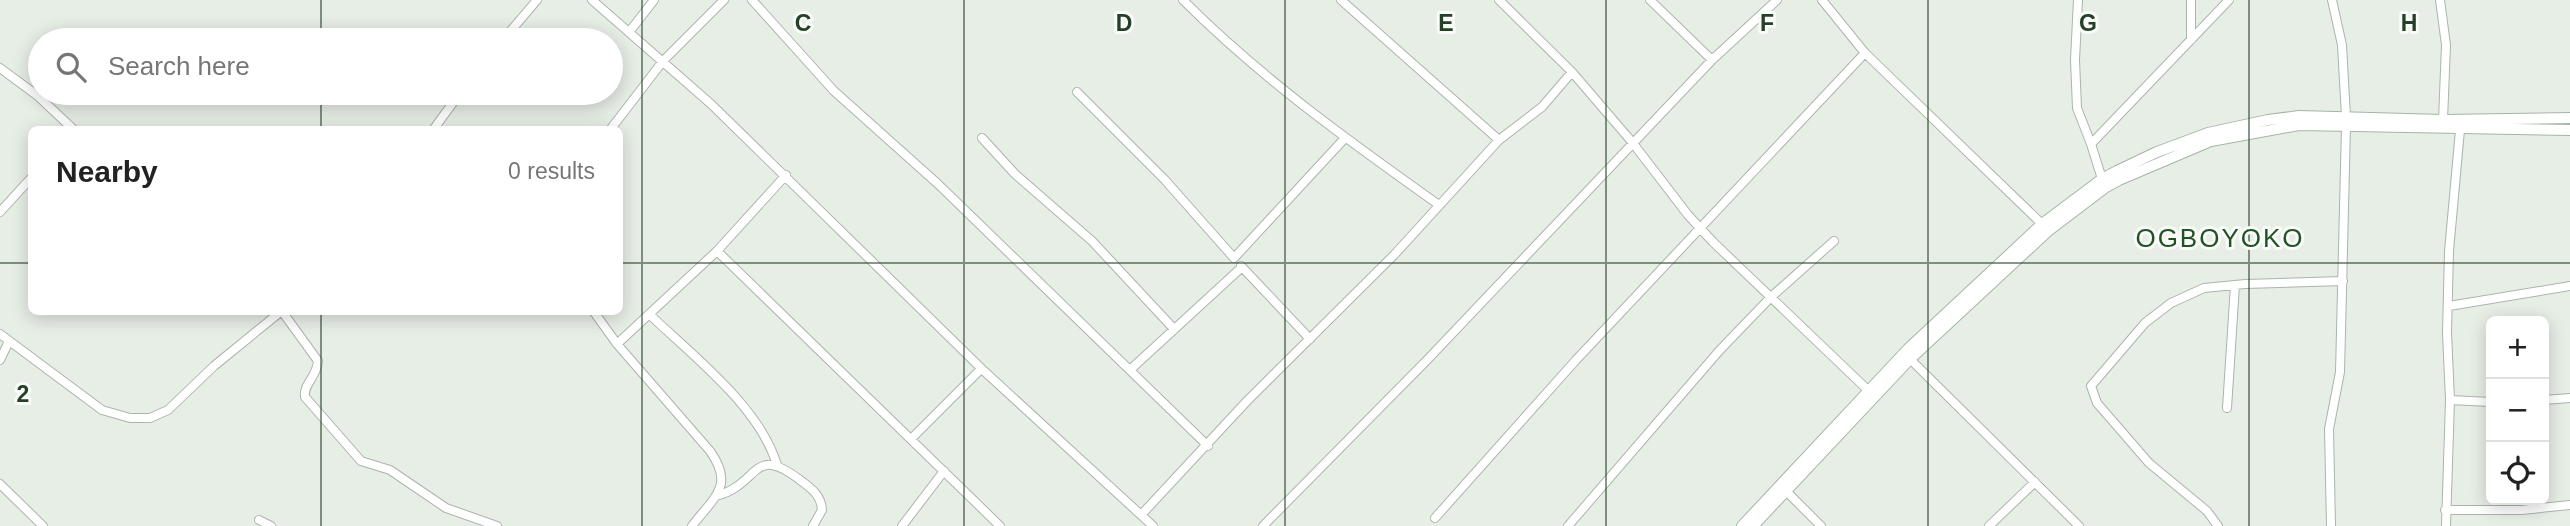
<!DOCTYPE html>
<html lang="en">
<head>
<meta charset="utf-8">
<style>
	:root { --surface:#fff; --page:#f2f2f2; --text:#222; --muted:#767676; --line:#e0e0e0 }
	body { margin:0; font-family:Arial,sans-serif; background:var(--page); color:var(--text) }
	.controls { position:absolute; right:21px; bottom:21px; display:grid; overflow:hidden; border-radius:10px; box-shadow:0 4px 18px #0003 }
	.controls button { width:63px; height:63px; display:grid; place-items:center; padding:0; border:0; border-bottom:2px solid var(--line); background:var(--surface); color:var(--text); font:35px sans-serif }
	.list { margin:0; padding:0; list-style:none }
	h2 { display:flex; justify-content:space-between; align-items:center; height:91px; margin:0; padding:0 28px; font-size:30px }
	h2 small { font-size:23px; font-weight:400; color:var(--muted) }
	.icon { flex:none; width:38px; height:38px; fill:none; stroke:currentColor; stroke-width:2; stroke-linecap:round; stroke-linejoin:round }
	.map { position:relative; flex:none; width:2570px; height:526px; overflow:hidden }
	.search { position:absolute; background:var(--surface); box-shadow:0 4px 18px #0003; left:28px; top:28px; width:595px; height:77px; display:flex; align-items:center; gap:18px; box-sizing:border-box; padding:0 24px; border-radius:38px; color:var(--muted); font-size:26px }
	.panel { position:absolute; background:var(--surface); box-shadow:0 4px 18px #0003; left:28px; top:126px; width:595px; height:189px; border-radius:10px }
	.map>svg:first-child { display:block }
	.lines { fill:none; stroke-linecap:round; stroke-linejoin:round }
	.street-casing { stroke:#a9b6a9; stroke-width:10 }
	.secondary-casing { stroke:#a3b6a3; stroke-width:12 }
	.street { stroke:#fff; stroke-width:8 }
	.secondary { stroke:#fff; stroke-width:10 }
	.grid { fill:none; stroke:#264028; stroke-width:2; stroke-opacity:0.55 }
	.labels { text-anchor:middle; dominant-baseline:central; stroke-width:6; stroke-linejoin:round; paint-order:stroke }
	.quarter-label { font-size:26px; letter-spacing:2px; fill:#235128; stroke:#f8fbf7 }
	.grid-label { font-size:23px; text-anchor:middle; font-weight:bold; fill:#264028; stroke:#f8fbf7; stroke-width:6; stroke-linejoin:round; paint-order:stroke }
</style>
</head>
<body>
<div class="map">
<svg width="2570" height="526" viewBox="0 0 2570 526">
	<rect width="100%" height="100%" fill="#e7eee6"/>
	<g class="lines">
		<defs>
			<path id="street" d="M592,0L711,104L984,371L1153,526
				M752,0L834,91L938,184L1208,446
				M1183,0C1262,79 1349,141 1439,205
				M1341,0L1499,140
				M1499,0L1572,72L1632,142L1688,215L1713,242L1872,394
				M1650,0L1712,60
				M1822,0L1865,53L2042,224
				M2078,0L2075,60L2077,108L2091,144L2102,179
				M2191,0V40
				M2332,0L2342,45L2346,117
				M2440,0L2446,45L2443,120
				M630,31L654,0
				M503,40L537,0
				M0,68L38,96L74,130
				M1077,92L1165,180L1234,258L1345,138
				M433,130L460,93
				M610,130L663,61L724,0
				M982,138L1015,174L1092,241L1174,329
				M2091,144L2229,0
				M0,212L32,177
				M717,251L1000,526
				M1241,266L1310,339
				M2449,306L2570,286
				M594,312L617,344L710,451C735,486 714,497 692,526
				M284,314L318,361C317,377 303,384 305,397L361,461L390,470L446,508L497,526
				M649,314C692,355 760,407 777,465
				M0,334L102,410L130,418H150L168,410L214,366L279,313
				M617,344L717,251L786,175
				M1909,356L1910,359L2079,526
				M0,360L9,341
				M1131,369L1242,267
				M2450,400L2491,402
				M2544,400L2570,398
				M2227,408L2235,285
				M911,439L981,369
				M0,484L43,526
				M1786,491L1821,526
				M716,496C761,484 751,443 800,480C812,489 821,495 822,510L813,526
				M2445,510H2521L2570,505
				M1142,514L1247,401L1394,255L1499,140L1542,107L1572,72
				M1435,518L1576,360L1865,53
				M259,520L271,526
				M902,526L944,471
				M1263,526L1429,358L1712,60L1777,0
				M1568,526L1719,351L1771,297L1834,241
				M1989,526L2035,482
				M2218,526L2207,511L2149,463L2097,403L2091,386L2145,323L2171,303L2204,288L2245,284L2343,281
				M2331,526L2329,429L2340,372L2346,126
				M2446,526L2450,400L2447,333L2449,251L2460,130"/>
			<path id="secondary" d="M1742,526L1908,349L2042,224L2102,179L2117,171L2157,152L2208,133L2268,120L2299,116L2443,120L2570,118
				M1753,526L1910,359L2048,231L2106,187L2119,180L2211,141L2299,125L2570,130"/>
		</defs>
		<use href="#street" class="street-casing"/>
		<use href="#secondary" class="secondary-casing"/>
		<use href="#street" class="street"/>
		<use href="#secondary" class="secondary"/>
	</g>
	<path class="grid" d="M321,0V40M642,0V526M964,0V526M1285,0V526M1606,0V526M1928,0V526M2249,0V526M321,93V130M0,263H32M620,263H2570M321,312V526"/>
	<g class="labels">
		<g class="quarter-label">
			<text x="2220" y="238">OGBOYOKO</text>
		</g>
	</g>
	<g class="grid-label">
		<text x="803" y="31">C</text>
		<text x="1124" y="31">D</text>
		<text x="1446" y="31">E</text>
		<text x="1767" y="31">F</text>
		<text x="2088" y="31">G</text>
		<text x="2409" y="31">H</text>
		<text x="23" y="402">2</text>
	</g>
</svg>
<div class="controls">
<button>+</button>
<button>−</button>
<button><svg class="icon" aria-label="locate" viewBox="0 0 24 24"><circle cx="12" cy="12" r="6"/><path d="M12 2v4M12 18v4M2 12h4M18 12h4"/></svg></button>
</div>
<div class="search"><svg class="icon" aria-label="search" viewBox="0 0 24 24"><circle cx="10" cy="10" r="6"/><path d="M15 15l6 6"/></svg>Search here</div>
<section class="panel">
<h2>Nearby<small>0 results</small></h2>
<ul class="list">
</ul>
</section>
</div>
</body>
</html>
